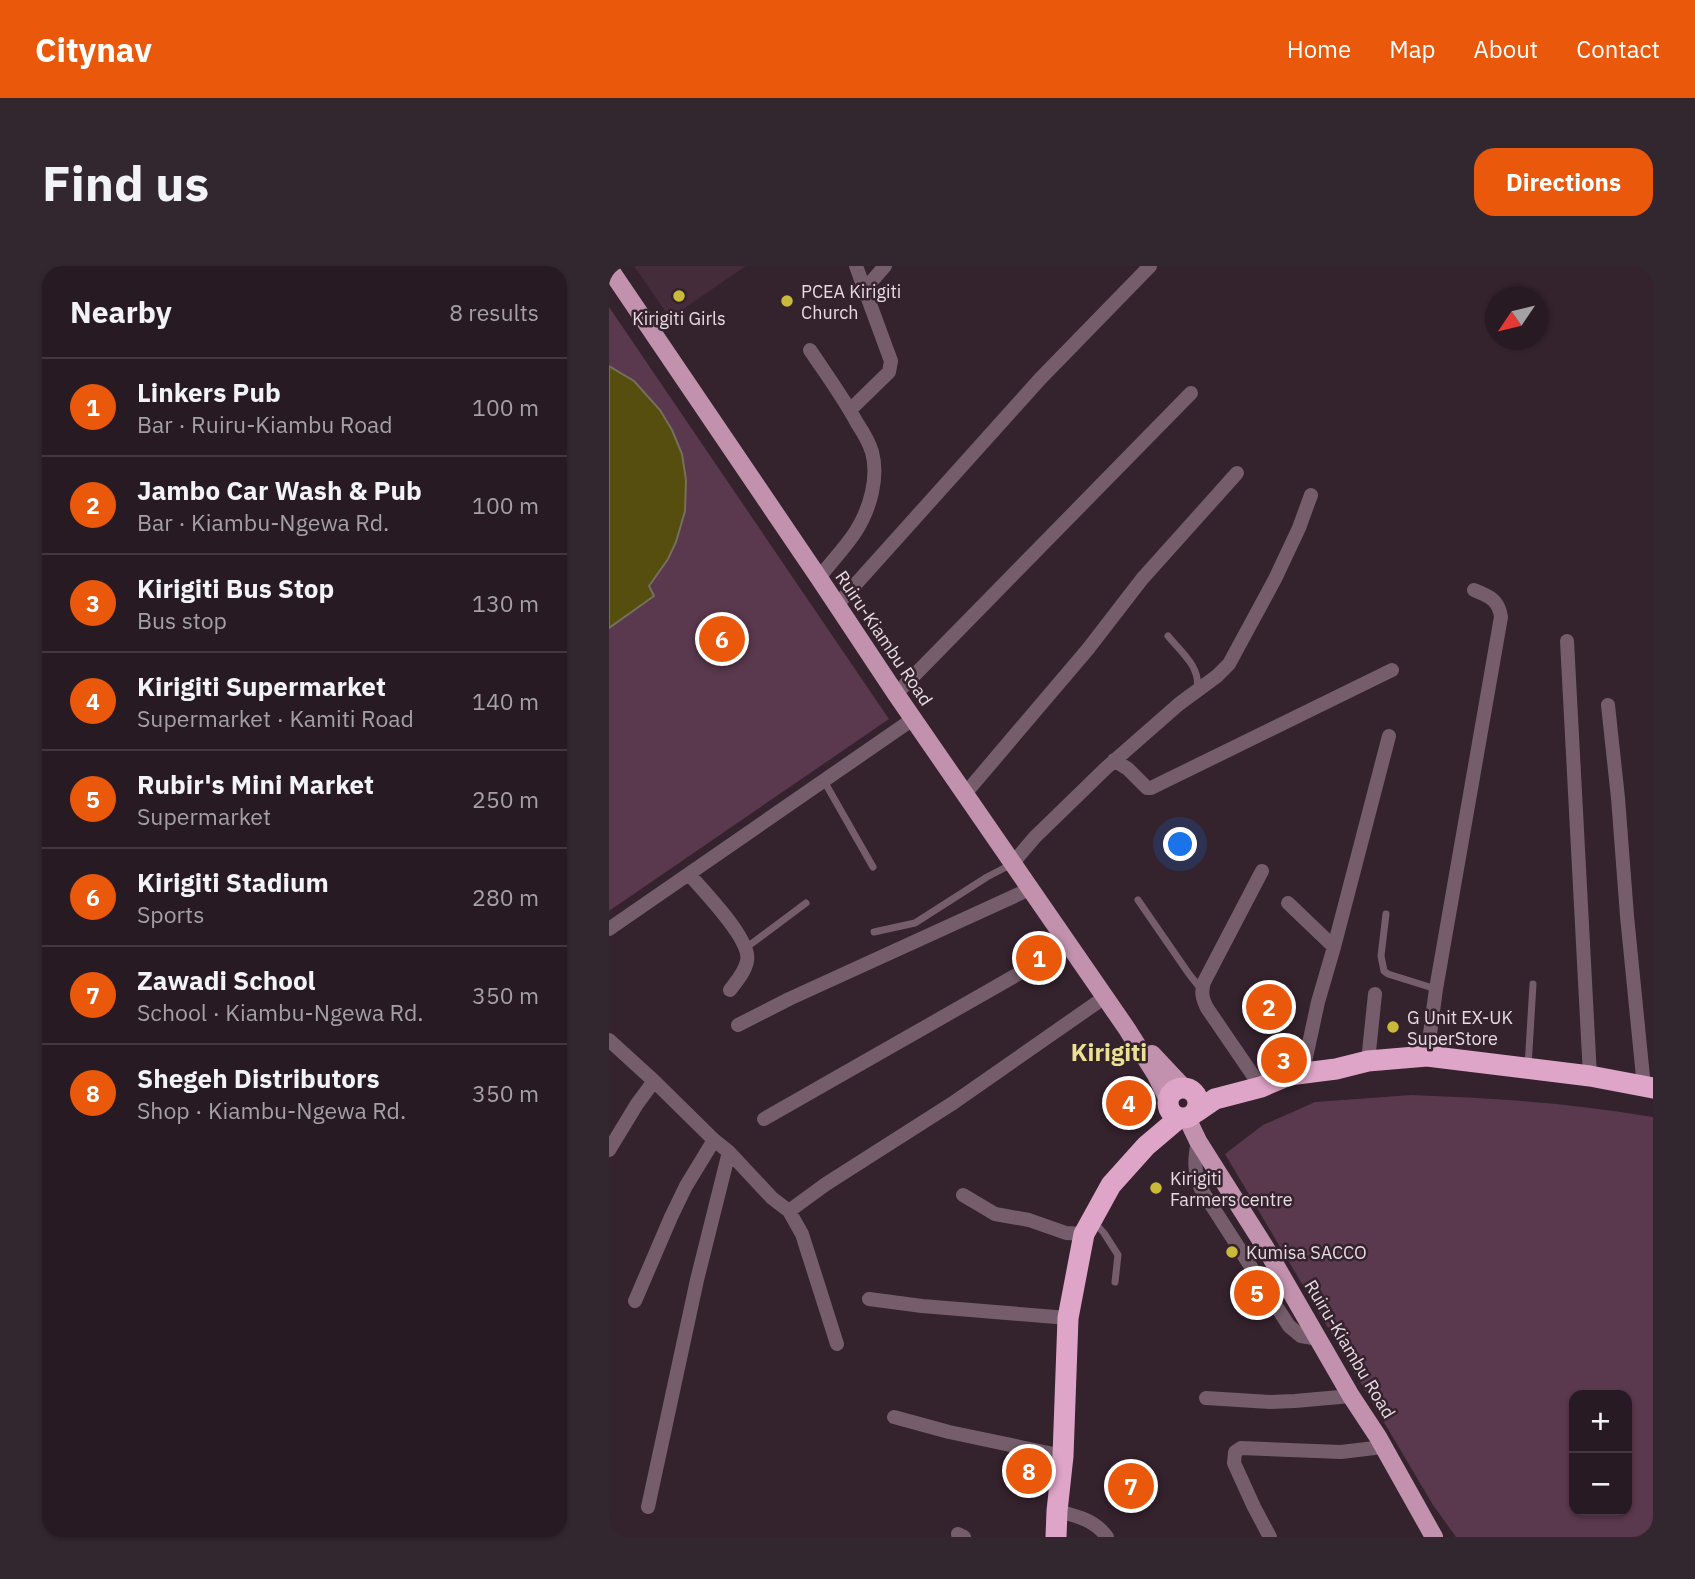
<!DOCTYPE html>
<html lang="en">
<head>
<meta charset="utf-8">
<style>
	:root { --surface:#271a22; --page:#33272f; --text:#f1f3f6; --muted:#a4a1a5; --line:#433840; --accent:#ea580c }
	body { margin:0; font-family:"IBM Plex Sans",sans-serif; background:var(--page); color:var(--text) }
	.controls { position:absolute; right:21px; bottom:21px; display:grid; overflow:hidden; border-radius:14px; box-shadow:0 2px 5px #0004 }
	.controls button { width:63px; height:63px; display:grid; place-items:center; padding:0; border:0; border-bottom:2px solid var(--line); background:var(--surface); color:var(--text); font:35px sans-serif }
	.compass { position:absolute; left:876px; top:21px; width:63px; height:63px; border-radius:50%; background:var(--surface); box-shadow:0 2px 5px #0004; rotate:235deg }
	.you { position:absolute; left:572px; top:579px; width:24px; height:24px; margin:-18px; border:5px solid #fff; border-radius:50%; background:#1a73e8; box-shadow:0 0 0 10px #1a73e833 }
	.badge { display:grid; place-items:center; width:46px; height:46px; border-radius:50%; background:var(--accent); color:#fff; font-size:23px; font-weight:700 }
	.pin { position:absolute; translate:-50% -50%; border:4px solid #fff; box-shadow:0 2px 7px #0006 }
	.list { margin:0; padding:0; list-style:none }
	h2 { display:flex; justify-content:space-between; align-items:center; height:91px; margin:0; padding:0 28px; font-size:30px }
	h2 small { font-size:23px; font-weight:400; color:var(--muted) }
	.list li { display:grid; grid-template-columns:46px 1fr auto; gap:21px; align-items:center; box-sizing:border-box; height:98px; padding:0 28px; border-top:2px solid var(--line) }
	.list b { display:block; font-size:26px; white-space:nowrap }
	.list p { margin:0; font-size:23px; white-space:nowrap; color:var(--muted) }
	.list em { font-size:23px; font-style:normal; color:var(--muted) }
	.map { position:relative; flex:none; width:1044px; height:1271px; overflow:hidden; border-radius:21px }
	header { display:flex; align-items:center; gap:42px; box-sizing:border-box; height:98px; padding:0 35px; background:var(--accent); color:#fff }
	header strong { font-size:33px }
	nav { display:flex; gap:38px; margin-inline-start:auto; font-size:24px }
	.intro { display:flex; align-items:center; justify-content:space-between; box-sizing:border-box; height:168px; padding:0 42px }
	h1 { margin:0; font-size:49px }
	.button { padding:18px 32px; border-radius:21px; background:var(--accent); color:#fff; font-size:24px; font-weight:700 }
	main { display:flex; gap:42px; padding:0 42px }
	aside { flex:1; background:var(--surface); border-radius:21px; box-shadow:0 2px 5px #0004 }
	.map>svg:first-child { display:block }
	.built { fill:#442c3b }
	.green { fill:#5a384d; fill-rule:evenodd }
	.building { fill:#564e0e; stroke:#73715b; stroke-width:2 }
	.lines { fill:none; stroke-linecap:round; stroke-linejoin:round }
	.lane { stroke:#755d6b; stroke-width:7 }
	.street { stroke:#755d6b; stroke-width:14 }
	.primary { stroke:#c191ae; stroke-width:18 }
	.highway { stroke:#dfa5c8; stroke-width:21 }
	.poi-dot { fill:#caba3a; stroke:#34222d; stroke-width:2.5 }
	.labels { text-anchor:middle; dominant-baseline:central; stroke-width:5; stroke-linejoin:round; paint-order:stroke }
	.poi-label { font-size:18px; fill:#e7dae1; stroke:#34222d; text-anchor:start }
	.street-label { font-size:18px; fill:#e7dae1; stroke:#34222d }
	.district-label { font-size:24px; font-weight:bold; fill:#eae192; stroke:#34222d }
</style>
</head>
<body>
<header>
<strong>Citynav</strong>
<nav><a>Home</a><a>Map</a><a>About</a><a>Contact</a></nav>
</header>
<div class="intro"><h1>Find us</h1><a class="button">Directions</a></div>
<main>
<aside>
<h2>Nearby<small>8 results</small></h2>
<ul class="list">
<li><span class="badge">1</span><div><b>Linkers Pub</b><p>Bar · Ruiru-Kiambu Road</p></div><em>100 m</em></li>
<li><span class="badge">2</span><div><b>Jambo Car Wash &amp; Pub</b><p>Bar · Kiambu-Ngewa Rd.</p></div><em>100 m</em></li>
<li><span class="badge">3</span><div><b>Kirigiti Bus Stop</b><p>Bus stop</p></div><em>130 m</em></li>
<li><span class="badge">4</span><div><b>Kirigiti Supermarket</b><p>Supermarket · Kamiti Road</p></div><em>140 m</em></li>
<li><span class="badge">5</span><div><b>Rubir's Mini Market</b><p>Supermarket</p></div><em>250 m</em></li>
<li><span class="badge">6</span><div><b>Kirigiti Stadium</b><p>Sports</p></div><em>280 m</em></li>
<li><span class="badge">7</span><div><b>Zawadi School</b><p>School · Kiambu-Ngewa Rd.</p></div><em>350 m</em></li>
<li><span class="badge">8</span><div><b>Shegeh Distributors</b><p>Shop · Kiambu-Ngewa Rd.</p></div><em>350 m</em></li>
</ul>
</aside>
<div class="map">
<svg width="1044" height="1271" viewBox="0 0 1044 1271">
	<rect width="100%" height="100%" fill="#34222d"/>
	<path class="built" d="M25,0H137L61,52Z"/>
	<path class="green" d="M0,41L280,453L0,645Z
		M802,829C883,832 964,837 1044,851V1271H847L824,1239L616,888L654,859L706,836ZM1018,1129V1245H965V1129Z"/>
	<path class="building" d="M0,100L25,115L51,144L63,164L73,188L77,214L76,245L67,276L59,293L40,320L45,330L0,362Z"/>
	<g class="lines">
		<path class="lane" d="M559,370C572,386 592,401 588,423
			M215,515L264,601
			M529,634L580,708L592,723
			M777,648L772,690L775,705L779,708L827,723
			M265,666L306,657L378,611L403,598
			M138,681L197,637
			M919,801L924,718
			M484,955L495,967L509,989L506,1016"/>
		<path class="street" d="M256,23L276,0
			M201,84C217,108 234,131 248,157C254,166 260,176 263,186C270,211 261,243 247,265C237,281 222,296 210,312
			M241,144L280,106L282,95L247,0
			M228,339L431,113L541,0
			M958,375L981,810
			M287,428L582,127
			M999,439L1009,532L1018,650L1035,821
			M505,494L519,503L538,522H542L783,404
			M355,529L479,383L533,313L628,207
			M403,598L426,571L497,502L570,438L608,410L620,398L666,313L690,262L702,229
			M80,608C95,626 143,674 138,695C136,706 127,716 121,724
			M679,637L725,681
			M0,663L304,453
			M129,759L180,733L421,623
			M0,774L45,815L105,874L120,886L163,932L180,945L217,918L344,837L496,731
			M818,790L827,723L892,351C890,334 880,330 865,324
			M759,795L766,728
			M681,808L696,796L709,736L725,681L780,470
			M652,821L598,742C593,732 592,726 595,716L653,605
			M155,853L418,703L458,678
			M589,875C585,895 585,904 592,923L680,1060L692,1070L710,1073
			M0,884L28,838L45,815
			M354,929L386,948L420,954L457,967L475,968
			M180,945L193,968L228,1078
			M260,1033L313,1040L459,1052
			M26,1035L62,951L77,920L105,874
			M597,1132L661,1136L686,1135L742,1130
			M285,1151L340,1166L454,1190
			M39,1241L88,1014L120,886
			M448,1245C468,1250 486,1254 498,1271
			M349,1268L355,1271
			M661,1271L645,1241L625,1197L626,1186L632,1182L732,1186L774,1181"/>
		<path class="primary" d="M0,2L210,312L287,428L518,763L547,809L559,834
			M543,788L575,822
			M578,852L589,875L656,981L742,1130L769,1171L825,1271"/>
		<path class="highway" d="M559 837a15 15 0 1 1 30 0a15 15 0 1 1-30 0Z
			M587,846L606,833L652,821L680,809L727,803L759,795L818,790L981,810L1044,822
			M447,1271L448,1245L454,1190L459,1052L475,968L502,919L537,880L570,852"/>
	</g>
	<g class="poi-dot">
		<circle cx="70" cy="30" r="7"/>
		<circle cx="178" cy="35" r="7"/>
		<circle cx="784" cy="761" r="7"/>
		<circle cx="547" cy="922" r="7"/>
		<circle cx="623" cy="986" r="7"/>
	</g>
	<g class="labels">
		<g class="poi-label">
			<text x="192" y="25">PCEA Kirigiti<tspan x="192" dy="21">Church</tspan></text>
			<text x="70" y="52" text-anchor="middle">Kirigiti Girls</text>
			<text x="798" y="751">G Unit EX-UK<tspan x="798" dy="21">SuperStore</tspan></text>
			<text x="561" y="912">Kirigiti<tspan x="561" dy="21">Farmers centre</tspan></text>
			<text x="637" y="986">Kumisa SACCO</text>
		</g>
		<g class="street-label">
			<text transform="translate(275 372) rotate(56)">Ruiru-Kiambu Road</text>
			<text transform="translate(741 1083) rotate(59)">Ruiru-Kiambu Road</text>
		</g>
		<g class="district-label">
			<text x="500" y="786">Kirigiti</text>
		</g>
	</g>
</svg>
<div class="controls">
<button>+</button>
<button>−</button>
</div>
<svg class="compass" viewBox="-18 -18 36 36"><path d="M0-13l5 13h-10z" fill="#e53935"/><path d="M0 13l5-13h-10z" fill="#a4a1a5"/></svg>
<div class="you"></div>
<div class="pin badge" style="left:430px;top:692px">1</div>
<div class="pin badge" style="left:660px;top:741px">2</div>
<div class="pin badge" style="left:675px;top:794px">3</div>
<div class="pin badge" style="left:520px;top:837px">4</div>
<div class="pin badge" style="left:648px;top:1027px">5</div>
<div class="pin badge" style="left:113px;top:373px">6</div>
<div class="pin badge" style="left:522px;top:1220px">7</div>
<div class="pin badge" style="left:420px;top:1205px">8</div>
</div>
</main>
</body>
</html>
